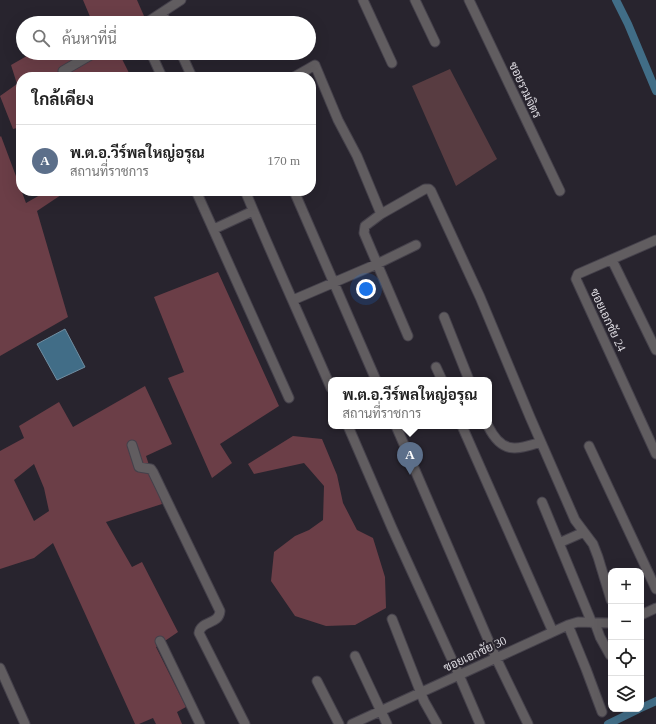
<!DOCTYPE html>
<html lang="th">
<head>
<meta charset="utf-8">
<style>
	:root { --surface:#fff; --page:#f2f2f2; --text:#222; --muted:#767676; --line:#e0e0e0; --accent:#49713a }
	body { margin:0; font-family:"Times New Roman",Sarabun,serif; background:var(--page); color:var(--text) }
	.controls { position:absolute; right:12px; bottom:12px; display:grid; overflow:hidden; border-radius:8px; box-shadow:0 4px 16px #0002 }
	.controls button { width:36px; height:36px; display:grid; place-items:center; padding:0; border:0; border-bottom:1px solid var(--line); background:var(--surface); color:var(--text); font:20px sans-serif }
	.you { position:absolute; left:366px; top:289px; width:14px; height:14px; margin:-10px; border:3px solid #fff; border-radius:50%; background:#1a73e8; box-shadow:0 0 0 6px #1a73e833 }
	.badge { display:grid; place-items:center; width:26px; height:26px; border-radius:50%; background:var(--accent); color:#fff; font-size:13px; font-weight:700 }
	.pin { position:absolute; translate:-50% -33px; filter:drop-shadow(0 1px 2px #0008) }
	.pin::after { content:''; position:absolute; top:21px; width:14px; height:12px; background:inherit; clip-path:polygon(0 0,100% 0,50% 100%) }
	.popup { position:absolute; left:328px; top:377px; width:164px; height:52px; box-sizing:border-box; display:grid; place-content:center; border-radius:8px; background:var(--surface); filter:drop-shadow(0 1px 3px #0005); font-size:13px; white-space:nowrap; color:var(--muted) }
	.popup b { font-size:15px; color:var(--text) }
	.popup::after { content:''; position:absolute; left:50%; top:100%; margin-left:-8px; border:8px solid transparent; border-top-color:var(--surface) }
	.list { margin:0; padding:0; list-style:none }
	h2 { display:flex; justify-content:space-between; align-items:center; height:52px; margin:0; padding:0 16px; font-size:17px }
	h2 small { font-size:13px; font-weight:400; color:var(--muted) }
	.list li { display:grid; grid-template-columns:26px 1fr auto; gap:12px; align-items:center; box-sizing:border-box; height:72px; padding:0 16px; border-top:1px solid var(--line) }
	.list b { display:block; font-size:15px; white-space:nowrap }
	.list p { margin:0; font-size:13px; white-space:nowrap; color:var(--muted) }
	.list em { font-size:13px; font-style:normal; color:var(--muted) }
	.icon { flex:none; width:22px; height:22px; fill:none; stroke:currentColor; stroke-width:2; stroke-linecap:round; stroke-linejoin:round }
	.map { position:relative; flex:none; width:656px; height:724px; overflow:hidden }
	.search { position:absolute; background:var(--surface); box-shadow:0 4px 16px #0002; left:16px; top:16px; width:300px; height:44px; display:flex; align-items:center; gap:10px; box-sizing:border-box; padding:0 14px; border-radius:22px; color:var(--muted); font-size:15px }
	.panel { position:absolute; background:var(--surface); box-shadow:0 4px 16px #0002; left:16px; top:72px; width:300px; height:124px; border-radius:16px }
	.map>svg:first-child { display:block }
	.green { fill:#583c41 }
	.forest { fill:#6b3e47; fill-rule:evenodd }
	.water { fill:#416d87; stroke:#708ea2 }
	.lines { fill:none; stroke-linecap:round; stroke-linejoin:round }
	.canal { stroke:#416d87; stroke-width:8 }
	.minor-casing { stroke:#45414b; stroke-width:11 }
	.minor { stroke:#615d60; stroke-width:9 }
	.labels { text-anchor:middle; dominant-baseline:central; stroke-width:4; stroke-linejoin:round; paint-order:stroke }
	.street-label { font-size:12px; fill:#dddbe1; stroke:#28242e }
</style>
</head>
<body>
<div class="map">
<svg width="656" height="724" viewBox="0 0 656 724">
	<rect width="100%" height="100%" fill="#28242e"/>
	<path class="green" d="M450,69L497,159L456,186L412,86Z"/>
	<path class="forest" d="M83,0H137L144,16L132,23H84L91,19Z
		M32,53H119L131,77H21V127L13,129L0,96L17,84L11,65Z
		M1,136L26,203L47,191H67L37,211L68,317L0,356V137Z
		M218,272L279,406L220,444L232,463L212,478L168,378L184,372L154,297Z
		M145,386L172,444L146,456L162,504L106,522L132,567L142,562L178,632L156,647L186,707L177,712L182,724H156L153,718L139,724H135L53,543L34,558L0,569V451L24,438L19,426L59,402L73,427ZM34,464L44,488L49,511L34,521L14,480Z
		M293,436L322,439L337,475L343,503L357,530L373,538L385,577L386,608L355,625L326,626L295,616L271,581L274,552L295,536L309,530L323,520L324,486L304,463L254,474L248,464Z"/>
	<path class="water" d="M65,329L85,367L57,380L37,344Z"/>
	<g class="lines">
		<path class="canal" d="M616,0L628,24L656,91
			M641,708L656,701
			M608,724L639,709"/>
		<defs>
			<path id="minor" d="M363,0L392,63
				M415,0L435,42
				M469,0L560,191
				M162,13L167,23
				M146,23L181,0
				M151,53L162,77
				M181,53L192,77
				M63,71L94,53
				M294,77L315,65L338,120L357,156L381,214L365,226L364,233L408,336
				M196,191L289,398
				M294,191L376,380
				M246,193C273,258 303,323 331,388
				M381,214L425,189H429L431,191L480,297L530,417L575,520L593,544L598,557L611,600
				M214,229L253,211
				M656,240L578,274L576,279L656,454
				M612,260L656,350
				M293,300L377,264L416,245
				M444,317L469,380
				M436,367L442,380
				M348,426L392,528L459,675L480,724
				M396,426L496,658L528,724
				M462,426L553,632
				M488,426C502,454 515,450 541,442
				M132,445L139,467L151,469L153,472L220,611C219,625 201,620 199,633L245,724
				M589,446L656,589
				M542,502L592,623
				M559,543L584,532
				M641,615L656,608
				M392,619L424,701L437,724
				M595,623L600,637L610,655
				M568,625L586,669L602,712
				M160,641L200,724
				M355,656L387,724
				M0,668L25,724
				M317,681L339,724
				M352,724L568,625L578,622L611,623"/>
		</defs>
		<use href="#minor" class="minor-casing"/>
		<use href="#minor" class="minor"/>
	</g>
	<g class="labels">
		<g class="street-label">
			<text transform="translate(525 90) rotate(65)">ซอยรวมจิตร</text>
			<text transform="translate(608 320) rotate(65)">ซอยเอกชัย 24</text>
			<text transform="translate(475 654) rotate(-25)">ซอยเอกชัย 30</text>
		</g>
	</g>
</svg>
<div class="controls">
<button>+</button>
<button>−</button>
<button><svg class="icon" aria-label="locate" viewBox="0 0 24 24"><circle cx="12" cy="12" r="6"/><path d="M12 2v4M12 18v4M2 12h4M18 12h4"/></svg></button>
<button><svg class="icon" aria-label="layers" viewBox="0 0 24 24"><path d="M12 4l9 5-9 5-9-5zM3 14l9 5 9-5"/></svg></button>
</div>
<div class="you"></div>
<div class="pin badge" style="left:410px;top:475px;background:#5c6f8a">A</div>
<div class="popup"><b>พ.ต.อ.วีร์พลใหญ่อรุณ</b>สถานที่ราชการ</div>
<div class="search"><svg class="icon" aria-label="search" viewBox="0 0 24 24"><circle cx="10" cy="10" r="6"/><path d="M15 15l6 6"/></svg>ค้นหาที่นี่</div>
<section class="panel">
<h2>ใกล้เคียง<small></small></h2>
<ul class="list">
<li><span class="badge" style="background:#5c6f8a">A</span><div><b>พ.ต.อ.วีร์พลใหญ่อรุณ</b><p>สถานที่ราชการ</p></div><em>170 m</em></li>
</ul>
</section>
</div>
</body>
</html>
